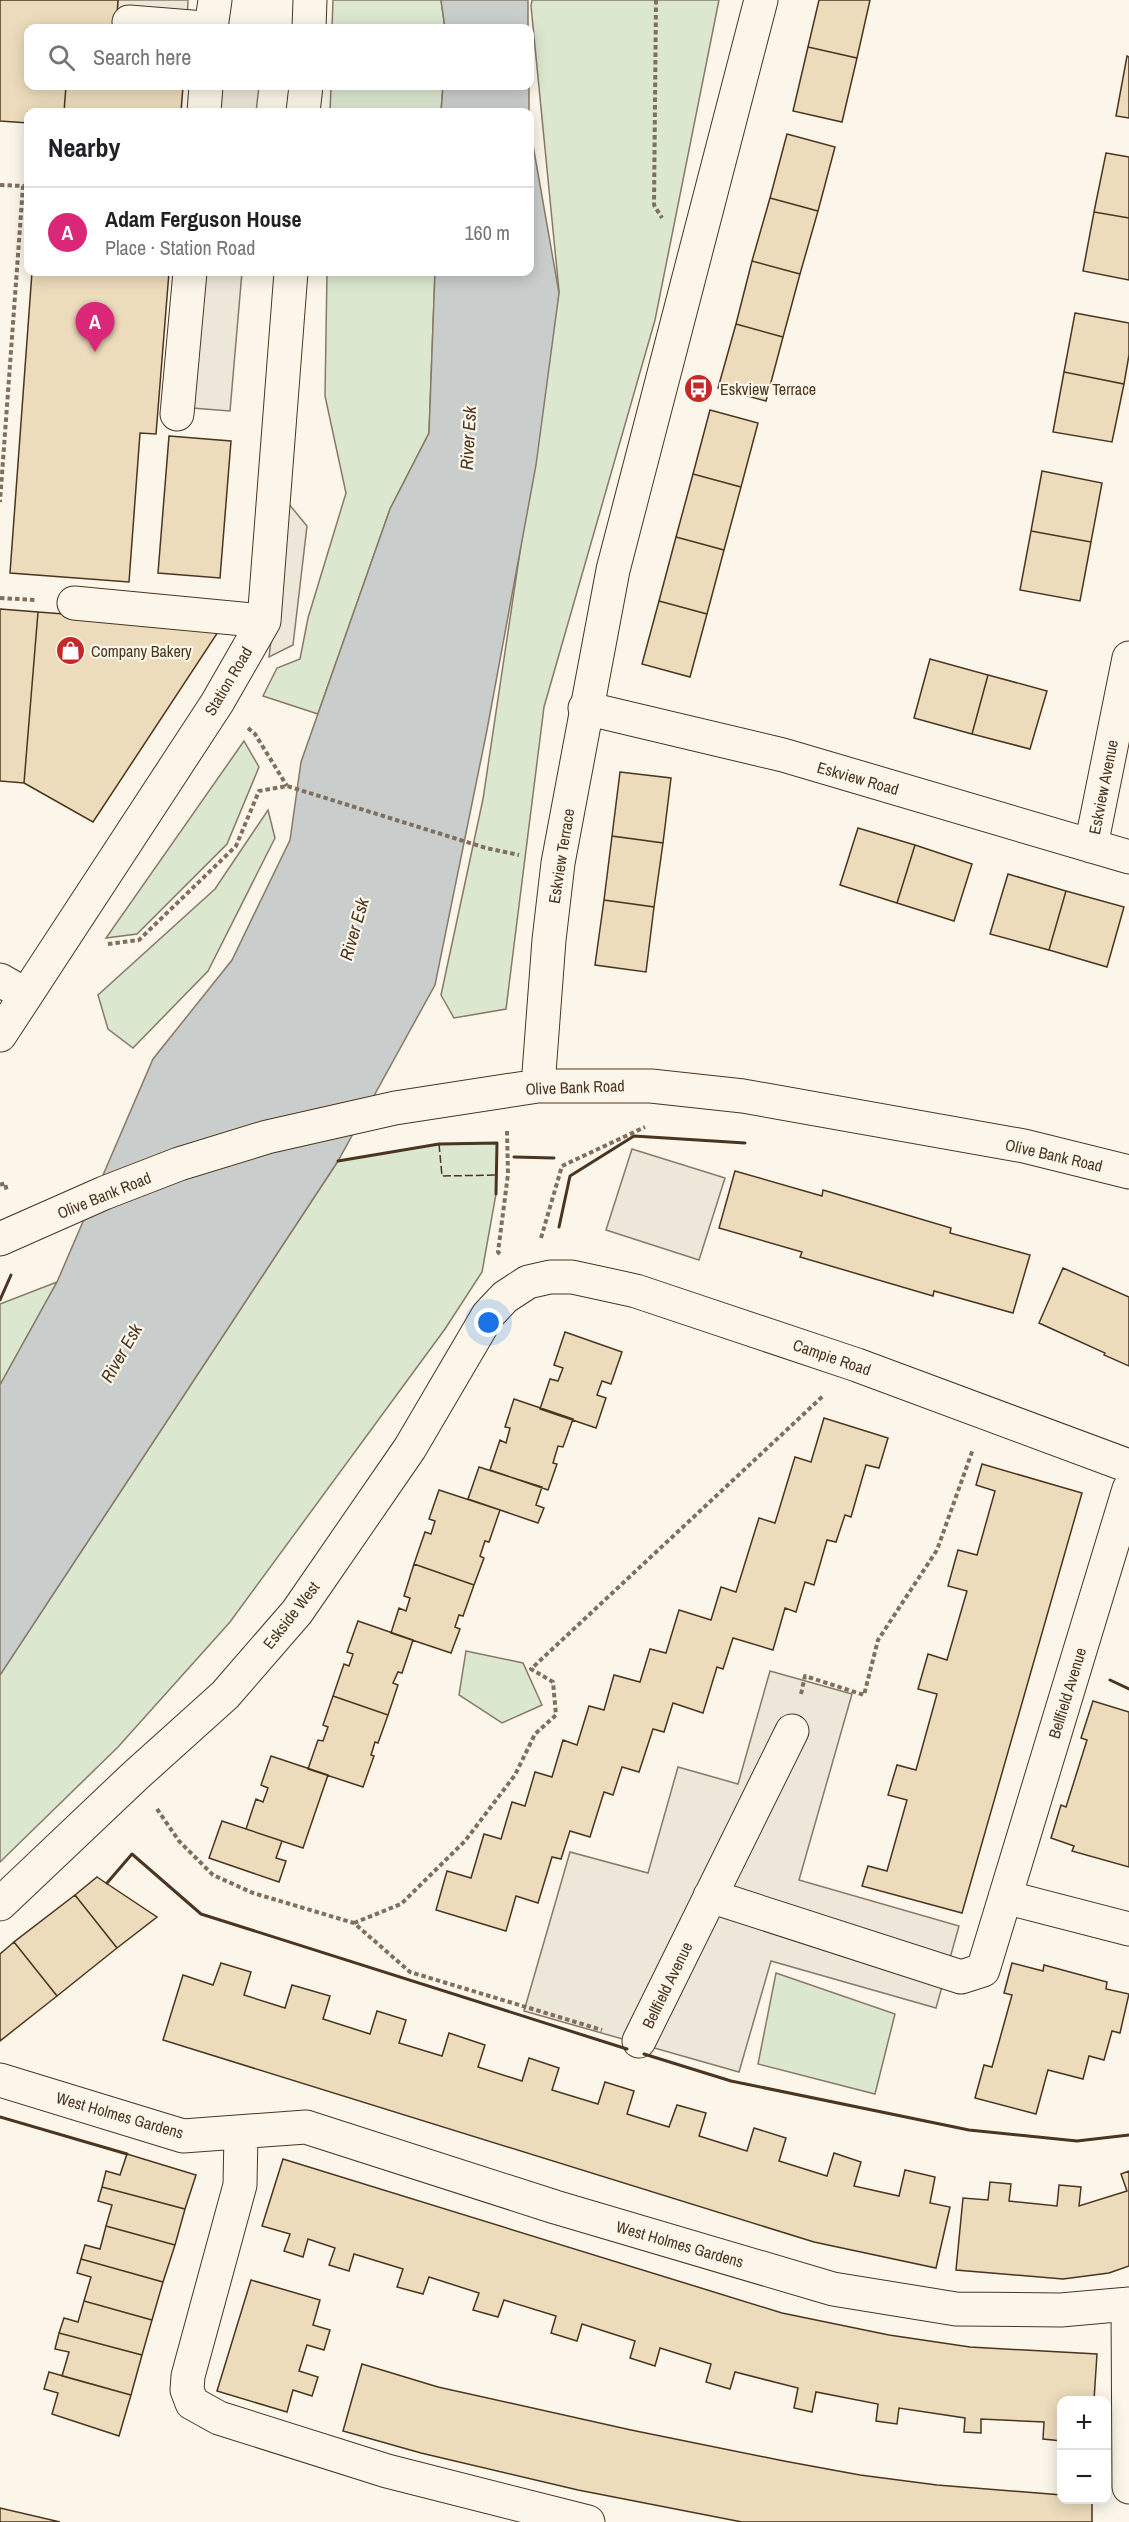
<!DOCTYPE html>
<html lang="en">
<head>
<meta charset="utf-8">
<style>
	:root { --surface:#fff; --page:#f2f2f2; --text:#202124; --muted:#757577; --line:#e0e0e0; --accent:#db2777 }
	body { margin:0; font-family:"Archivo Narrow",sans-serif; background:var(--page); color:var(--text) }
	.controls { position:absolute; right:18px; bottom:18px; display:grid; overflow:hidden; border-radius:12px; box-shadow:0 3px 15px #0003 }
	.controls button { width:54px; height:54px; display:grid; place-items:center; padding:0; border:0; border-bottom:2px solid var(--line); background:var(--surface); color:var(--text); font:30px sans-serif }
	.you { position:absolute; left:489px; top:1323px; width:21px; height:21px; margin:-15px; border:4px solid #fff; border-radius:50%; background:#1a73e8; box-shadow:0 0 0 9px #1a73e833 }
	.badge { display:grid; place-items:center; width:39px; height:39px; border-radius:50%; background:var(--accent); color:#fff; font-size:20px; font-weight:700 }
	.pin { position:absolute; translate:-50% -50px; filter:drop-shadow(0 2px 3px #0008) }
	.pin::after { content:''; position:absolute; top:32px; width:21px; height:18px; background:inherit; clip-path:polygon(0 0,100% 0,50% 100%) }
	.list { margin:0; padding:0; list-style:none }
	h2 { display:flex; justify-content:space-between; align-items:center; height:78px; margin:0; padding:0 24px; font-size:26px }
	h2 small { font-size:20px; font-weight:400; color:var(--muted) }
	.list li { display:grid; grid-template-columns:39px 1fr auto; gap:18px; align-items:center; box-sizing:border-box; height:90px; padding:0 24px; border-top:2px solid var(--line) }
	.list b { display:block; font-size:22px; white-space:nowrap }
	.list p { margin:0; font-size:20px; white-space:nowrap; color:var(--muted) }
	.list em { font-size:20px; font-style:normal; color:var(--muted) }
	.icon { flex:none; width:33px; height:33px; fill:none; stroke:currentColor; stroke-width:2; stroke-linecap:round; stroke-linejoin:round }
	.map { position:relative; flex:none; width:1129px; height:2522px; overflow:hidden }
	.search { position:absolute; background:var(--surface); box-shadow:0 3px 15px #0003; left:24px; top:24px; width:510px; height:66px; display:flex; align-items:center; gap:15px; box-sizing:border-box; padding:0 21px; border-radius:12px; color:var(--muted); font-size:22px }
	.panel { position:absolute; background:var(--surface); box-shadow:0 3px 15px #0003; left:24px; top:108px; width:510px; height:168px; border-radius:12px }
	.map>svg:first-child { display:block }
	.green { fill:#dce7d0; stroke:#887966; stroke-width:1.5 }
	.parking { fill:#ede7d9; stroke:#887966; stroke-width:1.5 }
	.water { fill:#c9cecd; stroke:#887966; stroke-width:1.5 }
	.building { fill:#ecdcbc; stroke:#4a3520; stroke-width:1.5 }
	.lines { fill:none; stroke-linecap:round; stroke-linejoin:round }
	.minor-casing { stroke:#4a3520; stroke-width:35 }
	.major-casing { stroke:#4a3520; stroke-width:35 }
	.path { stroke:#7f6f5c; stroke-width:4; stroke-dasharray:4.5 3; stroke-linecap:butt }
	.minor { stroke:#fbf6e9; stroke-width:33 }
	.major { stroke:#fbf6e9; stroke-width:33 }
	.fence { stroke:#4a3520; stroke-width:1.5; stroke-dasharray:8 3; stroke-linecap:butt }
	.wall { stroke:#4a3520; stroke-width:3 }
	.labels { text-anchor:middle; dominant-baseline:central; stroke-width:4.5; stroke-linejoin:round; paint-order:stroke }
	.poi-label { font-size:16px; fill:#4a3520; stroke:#fbf6e9; text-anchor:start }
	.street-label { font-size:16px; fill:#4a3520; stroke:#fbf6e9 }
	.water-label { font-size:18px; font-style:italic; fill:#4a3520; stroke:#fbf6e9 }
</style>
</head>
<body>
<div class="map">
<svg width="1129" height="2522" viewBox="0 0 1129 2522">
	<rect width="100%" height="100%" fill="#fbf6e9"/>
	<path class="green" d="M333,0H441L445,28H332Z
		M532,0H719L655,320L544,707L506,1009L454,1018L441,995L483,799L559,291L531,6Z
		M331,86H443L441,112H330Z
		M327,272H435L429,433L390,509L318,714L263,696L277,668L300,659L308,618L346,493L325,396Z
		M244,741L259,767L227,844L137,934L106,938Z
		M268,810L275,838L208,971L133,1048L108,1029L98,995L215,889Z
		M497,1143L496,1194L482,1272L445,1329L230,1622L118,1747L0,1862V1675L338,1161L439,1144Z
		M57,1282L0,1385V1304Z
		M466,1651L523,1663L542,1705L502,1723L459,1695Z
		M776,1973L895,2014L875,2094L758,2064Z"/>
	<path class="parking" d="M118,0H188L187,28H116Z
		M220,86H259L256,112H218Z
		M204,272H242L230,411L192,408Z
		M288,503L307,526L293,645L269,657Z
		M632,1149L725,1178L699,1260L606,1230Z
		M770,1671L852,1694L799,1880L959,1926L936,2008L771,1961L739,2072L524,2011L570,1852L648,1873L678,1767L738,1784Z"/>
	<path class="water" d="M441,0H528V28H445Z
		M443,86H529V112H441Z
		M530,128L559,293L536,465L487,730L435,985L338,1161L0,1675V1385L57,1282L153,1059L232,960L290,840L301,762L390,509L429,433L435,272H530Z"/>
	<path class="building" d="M0,0H118L116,28H28V86H66L64,112H28V123L0,121Z
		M819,0H870L857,58L808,47Z
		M808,47L857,58L842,122L793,111Z
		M1127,56L1129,57V118L1116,116Z
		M66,86H183L181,112H64Z
		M787,134L835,147L818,211L770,198Z
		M1106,153L1129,157V218L1094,212Z
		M770,198L818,211L800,274L752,261Z
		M1094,212L1129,218V280L1083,271Z
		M752,261L800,274L783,337L736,324Z
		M32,272H169L156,434L140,433L129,582L10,573Z
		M1075,313L1129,323V355L1124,384L1064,372Z
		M736,324L783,337L766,401L718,388Z
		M1064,372L1124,384L1112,442L1053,432Z
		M710,410L758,423L741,487L693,474Z
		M169,436L231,441L220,578L158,573Z
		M1042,471L1102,483L1091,542L1031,531Z
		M693,474L741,487L724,550L676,537Z
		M1031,531L1091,542L1080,601L1020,590Z
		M676,537L724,550L707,614L659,601Z
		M659,601L707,614L690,677L642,664Z
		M0,609L38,612L24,783L0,781Z
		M38,612L222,626L93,822L24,783Z
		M930,659L988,675L972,734L914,718Z
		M988,675L1047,691L1030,749L972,734Z
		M620,772L671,778L663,843L612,836Z
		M858,828L915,845L897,903L840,885Z
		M612,836L663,843L654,907L604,900Z
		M915,845L972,864L954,921L897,903Z
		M1008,874L1066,891L1049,950L990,934Z
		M1066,891L1124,907L1107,967L1049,950Z
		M604,900L654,907L646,972L595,965Z
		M735,1171L822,1196L823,1190L951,1228L950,1233L1030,1255L1013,1313L934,1291L933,1296L800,1257L802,1252L719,1228Z
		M1063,1268L1129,1297V1366L1104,1355L1105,1353L1039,1323Z
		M565,1332L622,1352L611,1384L602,1381L597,1395L606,1398L596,1428L540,1409L550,1379L558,1381L563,1368L554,1365Z
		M514,1399L573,1419L563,1447L558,1446L553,1463L557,1464L548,1490L490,1470L500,1440L506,1443L510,1428L505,1427Z
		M824,1418L888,1438L879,1468L866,1465L851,1517L845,1515L836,1542L827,1540L814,1585L805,1582L796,1612L785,1608L773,1650L733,1638L723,1669L717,1667L703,1713L673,1703L664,1732L653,1729L639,1772L622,1767L613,1795L604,1792L590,1837L570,1831L561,1859L552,1857L538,1903L516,1896L506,1931L436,1910L447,1871L471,1878L484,1834L501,1839L512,1802L525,1806L535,1772L552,1777L563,1740L577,1745L589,1706L604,1710L614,1675L640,1682L650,1649L666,1653L679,1610L711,1620L721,1587L736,1592L759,1518L775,1523L795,1457L811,1462Z
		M982,1464L1082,1493L962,1913L862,1886L868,1866L887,1871L907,1800L888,1795L897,1765L916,1770L937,1694L918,1689L928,1654L947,1660L967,1591L948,1586L958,1550L977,1555L995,1491L976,1485Z
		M479,1467L542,1487L536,1505L544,1508L538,1523L468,1499Z
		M439,1490L500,1510L489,1542L485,1541L480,1556L484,1558L474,1585L414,1564L425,1532L431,1534L435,1521L429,1519Z
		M414,1564L474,1585L463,1616L459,1615L455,1627L460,1629L451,1653L391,1633L399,1608L406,1611L410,1598L404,1596Z
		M358,1621L413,1640L402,1673L398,1672L393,1683L398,1685L388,1715L333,1696L344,1664L349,1666L353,1654L347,1652Z
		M333,1696L388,1715L378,1743L375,1742L371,1755L374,1756L363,1787L308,1769L318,1740L323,1741L328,1727L323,1725Z
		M1093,1701L1129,1712V1867L1072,1851L1074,1846L1051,1838L1061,1805L1066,1807L1087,1740L1081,1738Z
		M271,1756L328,1775L303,1848L246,1829L256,1799L263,1802L268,1788L261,1785Z
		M222,1821L282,1841L276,1858L286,1861L279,1882L209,1858Z
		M97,1877L157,1917L117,1948L75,1895Z
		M75,1895L117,1948L57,1996L14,1942Z
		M14,1942L57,1996L0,2041V1954Z
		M221,1963L251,1972L244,1995L285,2008L292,1985L330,1996L323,2019L370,2034L377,2011L406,2020L399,2043L442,2056L449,2033L485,2045L478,2067L522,2081L529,2058L559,2068L552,2090L598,2104L605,2082L634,2091L627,2114L669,2127L677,2105L706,2113L699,2136L747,2151L754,2128L786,2138L779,2161L827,2176L834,2153L861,2162L854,2186L899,2196L905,2170L935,2177L930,2203L950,2207L936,2268L814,2242L163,2040L183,1975L213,1985Z
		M1012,1963L1043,1971L1044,1965L1107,1982L1106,1989L1129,1994L1120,2033L1112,2031L1104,2060L1089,2056L1083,2079L1048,2070L1036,2114L975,2098L984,2065L992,2067L1012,1995L1004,1993Z
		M127,2154L196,2175L185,2209L102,2187L106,2171L120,2175Z
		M283,2159L782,2313L889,2335L970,2347L1097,2354L1094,2400H1062V2441L1043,2439L1044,2422L981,2419V2433L964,2432L965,2418L899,2408L897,2424L876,2421L878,2404L816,2392L812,2412L794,2408L798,2388L735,2372L730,2389L706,2382L711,2364L660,2348L655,2366L630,2358L635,2341L582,2324L577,2341L551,2333L556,2316L504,2300L498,2317L473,2310L479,2293L429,2277L423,2294L397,2287L403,2269L354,2254L349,2271L329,2265L335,2248L308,2239L303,2257L284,2251L290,2234L262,2226Z
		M1129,2171V2266L1109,2273L1063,2279L956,2270L963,2198L988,2200L990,2182L1011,2184L1009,2201L1057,2206L1059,2185L1081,2187L1079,2206L1127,2191L1121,2174Z
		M102,2187L185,2209L175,2245L106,2226L112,2205L98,2201Z
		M106,2226L175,2245L163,2282L81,2259L85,2245L100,2249Z
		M81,2259L163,2282L152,2320L84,2301L91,2277L77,2273Z
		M251,2280L320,2300L313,2325L330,2330L324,2350L307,2345L299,2371L318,2377L312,2396L293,2390L287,2412L217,2391Z
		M84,2301L152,2320L142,2355L59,2333L64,2318L78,2322Z
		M59,2333L142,2355L131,2395L62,2376L69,2352L55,2349Z
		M362,2364L438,2387L631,2430L784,2461L860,2475L937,2485L1062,2495V2500H1092V2522H742L578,2490L421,2453L343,2431Z
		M49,2372L131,2395L119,2436L52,2414L58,2393L44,2389Z
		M0,2508L60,2522H0Z"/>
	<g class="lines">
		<defs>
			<path id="minor" d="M129,22L204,28
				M211,28L215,0
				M309,28L310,0
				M204,112L206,86
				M303,112L306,86
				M177,414L190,272
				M74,603L264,621
				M585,708L783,755L1129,857
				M1091,846L1129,658
				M0,980L26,995
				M0,1035L217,703L264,621L291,272
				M710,1896L961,1977L983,1970L1129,1489
				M1005,1897L1129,1929
				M0,1904L135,1776L225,1695L297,1612L410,1448L488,1315L505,1297L528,1282L550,1277H572L636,1291L857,1365L1129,1466
				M639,2041L792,1731
				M0,2080L183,2136L306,2127L555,2207L833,2289L956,2309L1061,2310L1129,2304
				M241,2133L240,2185L188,2376L187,2390L192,2403L219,2418L387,2471L588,2522
				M1128,2304L1129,2487"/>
			<path id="major" d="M538,1086L549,940L558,863L613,570L761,0
				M0,1239L104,1193L179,1164L267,1137L395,1108L538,1086H651L743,1096L1024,1146L1129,1172"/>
		</defs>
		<use href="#minor" class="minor-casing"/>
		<use href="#major" class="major-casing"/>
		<path class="path" d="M656,0L654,205L662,218
			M0,185L23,186L0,502
			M0,598L35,600
			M248,728L255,734L287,786
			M108,944L139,940L236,846L259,791L287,786L486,848L519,855
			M0,1185L5,1183L7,1192
			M541,1238L562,1166L645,1127
			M500,1254L498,1252L508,1174L507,1131
			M801,1694L805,1676L864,1695L878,1640L937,1550L973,1449
			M157,1809L179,1841L213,1875L253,1893L354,1923L410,1972L602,2030
			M354,1923L401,1904L465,1841L515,1775L535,1734L556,1715L553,1682L531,1669L823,1396"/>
		<use href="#minor" class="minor"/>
		<use href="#major" class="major"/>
		<path class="fence" d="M439,1144L442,1176L497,1175"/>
		<path class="wall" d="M514,1157L554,1158
			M338,1161L439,1144L497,1143L496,1194
			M559,1227L570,1176L634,1136L745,1143
			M0,1300L11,1275
			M1110,1680L1129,1689
			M107,1883L132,1854L201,1914L627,2049
			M644,2054L731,2081L969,2130L1077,2141L1129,2135
			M0,2117L127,2154"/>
	</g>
	<defs>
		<symbol id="bus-disc" viewBox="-11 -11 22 22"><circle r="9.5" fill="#c62828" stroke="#fbf6e9"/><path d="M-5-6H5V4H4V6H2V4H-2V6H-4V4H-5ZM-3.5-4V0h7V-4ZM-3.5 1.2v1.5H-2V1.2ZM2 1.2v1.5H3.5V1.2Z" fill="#fff"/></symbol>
		<symbol id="shop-disc" viewBox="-11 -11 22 22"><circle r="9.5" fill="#c62828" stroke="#fbf6e9"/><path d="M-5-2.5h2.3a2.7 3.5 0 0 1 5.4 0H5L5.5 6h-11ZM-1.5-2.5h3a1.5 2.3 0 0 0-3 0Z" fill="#fff"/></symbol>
	</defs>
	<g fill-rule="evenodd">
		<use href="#bus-disc" x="682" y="372" width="33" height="33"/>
		<use href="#shop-disc" x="54" y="634" width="33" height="33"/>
	</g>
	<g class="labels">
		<g class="poi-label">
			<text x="720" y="389">Eskview Terrace</text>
			<text x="91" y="651">Company Bakery</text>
		</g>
		<g class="street-label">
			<text transform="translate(228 681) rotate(-59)">Station Road</text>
			<text transform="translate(858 778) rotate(16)">Eskview Road</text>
			<text transform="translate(1103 787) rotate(-79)">Eskview Avenue</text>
			<text transform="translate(561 856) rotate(-81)">Eskview Terrace</text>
			<text transform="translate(575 1087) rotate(-2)">Olive Bank Road</text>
			<text transform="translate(1054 1155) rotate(13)">Olive Bank Road</text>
			<text transform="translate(104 1195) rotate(-22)">Olive Bank Road</text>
			<text transform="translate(832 1357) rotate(19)">Campie Road</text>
			<text transform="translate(291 1615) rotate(-52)">Eskside West</text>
			<text transform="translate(1067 1693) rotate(-73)">Bellfield Avenue</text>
			<text transform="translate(667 1985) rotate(-64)">Bellfield Avenue</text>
			<text transform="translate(120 2115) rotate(16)">West Holmes Gardens</text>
			<text transform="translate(680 2244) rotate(16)">West Holmes Gardens</text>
		</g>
		<g class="water-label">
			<text transform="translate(468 438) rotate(-87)">River Esk</text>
			<text transform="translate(354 929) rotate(-74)">River Esk</text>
			<text transform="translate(121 1353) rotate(-60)">River Esk</text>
		</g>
	</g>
</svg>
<div class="controls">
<button>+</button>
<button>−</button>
</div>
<div class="you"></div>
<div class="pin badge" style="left:95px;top:352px">A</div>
<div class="search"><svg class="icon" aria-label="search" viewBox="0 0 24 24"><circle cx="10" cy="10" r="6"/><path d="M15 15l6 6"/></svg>Search here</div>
<section class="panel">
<h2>Nearby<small></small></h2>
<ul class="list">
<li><span class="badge">A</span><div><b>Adam Ferguson House</b><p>Place · Station Road</p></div><em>160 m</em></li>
</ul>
</section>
</div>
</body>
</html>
